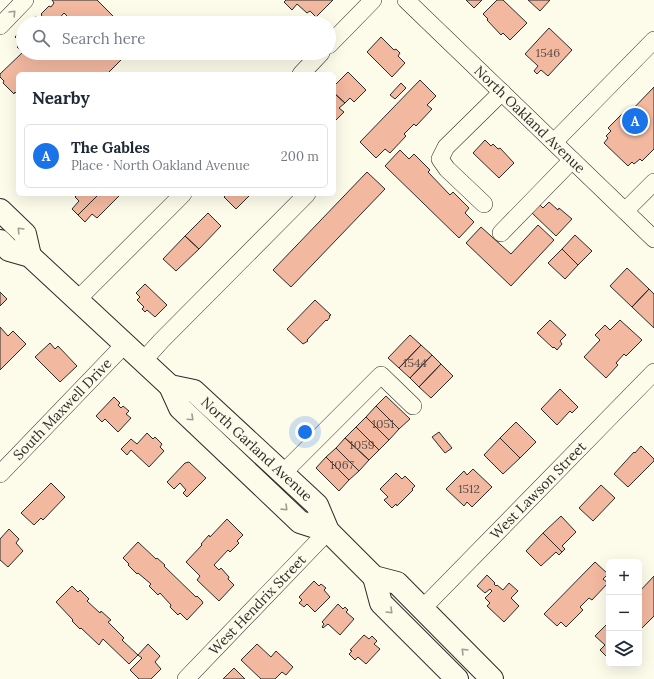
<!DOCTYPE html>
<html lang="en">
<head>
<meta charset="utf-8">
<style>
	:root { --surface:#fff; --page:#f6f6f7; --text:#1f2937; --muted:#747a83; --line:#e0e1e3; --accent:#1a73e8 }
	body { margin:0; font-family:Lora,serif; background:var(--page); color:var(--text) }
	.controls { position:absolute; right:12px; bottom:12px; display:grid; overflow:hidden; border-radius:6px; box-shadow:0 4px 16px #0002 }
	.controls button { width:36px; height:36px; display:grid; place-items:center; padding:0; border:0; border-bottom:1px solid var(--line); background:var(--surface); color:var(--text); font:20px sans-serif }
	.you { position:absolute; left:305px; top:432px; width:14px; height:14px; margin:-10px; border:3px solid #fff; border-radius:50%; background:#1a73e8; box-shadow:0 0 0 6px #1a73e833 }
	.badge { display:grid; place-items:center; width:26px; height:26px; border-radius:50%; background:var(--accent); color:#fff; font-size:13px; font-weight:700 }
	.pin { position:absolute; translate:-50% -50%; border:2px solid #fff; box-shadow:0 1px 4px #0006 }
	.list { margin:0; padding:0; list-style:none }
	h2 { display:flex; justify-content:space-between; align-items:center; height:52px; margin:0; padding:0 16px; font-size:17px }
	h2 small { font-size:13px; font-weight:400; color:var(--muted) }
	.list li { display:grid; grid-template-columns:26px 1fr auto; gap:12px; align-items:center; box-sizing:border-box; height:64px; margin:0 8px 8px; padding:0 8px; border:1px solid var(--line); border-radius:6px }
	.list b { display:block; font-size:15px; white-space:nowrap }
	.list p { margin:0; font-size:13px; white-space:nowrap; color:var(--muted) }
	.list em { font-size:13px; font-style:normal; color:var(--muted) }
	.icon { flex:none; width:22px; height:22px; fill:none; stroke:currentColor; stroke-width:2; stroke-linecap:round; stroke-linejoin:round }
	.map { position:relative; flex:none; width:654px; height:679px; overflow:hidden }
	.search { position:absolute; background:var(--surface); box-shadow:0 4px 16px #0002; left:16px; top:16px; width:320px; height:44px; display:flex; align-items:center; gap:10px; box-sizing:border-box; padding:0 14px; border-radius:22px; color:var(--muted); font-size:15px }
	.panel { position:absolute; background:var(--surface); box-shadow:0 4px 16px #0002; left:16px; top:72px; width:320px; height:124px; border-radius:6px }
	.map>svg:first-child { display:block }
	.building { fill:#f2b8a0; stroke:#2b2b2b }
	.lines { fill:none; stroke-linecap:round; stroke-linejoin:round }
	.minor-casing { stroke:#2b2b2b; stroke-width:18 }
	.major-casing { stroke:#2b2b2b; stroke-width:24 }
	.minor { stroke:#fdfbea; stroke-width:17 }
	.major { stroke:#fdfbea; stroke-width:22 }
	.oneway { stroke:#9e9d94 }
	.labels { text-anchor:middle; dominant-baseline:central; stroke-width:3; stroke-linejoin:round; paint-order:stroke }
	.number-label { font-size:12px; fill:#5d4e48 }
	.street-label { font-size:14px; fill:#2b2b2b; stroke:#fdfbea }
</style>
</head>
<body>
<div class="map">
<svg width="654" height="679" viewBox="0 0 654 679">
	<rect width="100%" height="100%" fill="#fdfbea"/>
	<path class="building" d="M52,0H97L120,23H74L64,13L55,23H28L36,16L39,19L42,15L41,14L49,6L51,7L54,3Z
		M286,0H333L316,17L310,11L307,13L297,4L292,10L284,2Z
		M466,0H482L474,8Z
		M497,0H503L527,23L510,40L503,33L501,35L487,20L488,19L483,14Z
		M528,0H550L540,11Z
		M23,28V53H73L77,57L81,53H128L107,74H52L50,72L48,74H18V95L15,92L14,94L3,83L4,81L0,77V74L23,52L17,47L21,43L15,37Z
		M549,28L572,50L548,76L541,70L537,74L534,71L538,66L525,54Z
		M381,37L394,50L396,49L400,53L398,56L405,63L392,77L367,52Z
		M348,72L366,90L354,102L350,98L345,103L334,93V86Z
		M420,80L436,96L427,105L432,109L416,126L414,124L404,134L406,136L390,153L385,149L376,158L360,142Z
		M401,83L406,88L395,99L390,95Z
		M654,87V149L642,161L640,159L634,164L632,162L628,166L604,143L608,138L606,136L611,131L608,128L625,111L628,114Z
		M334,93L345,103L339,108L344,112L334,122Z
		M485,140L491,146L493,144L498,149L500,148L514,163L499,178L473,153Z
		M400,150L409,159L414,154L430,170L428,172L450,195L453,192L469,208L465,213L474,222L459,238L385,166Z
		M367,172L385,189L291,287L273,270Z
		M78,194H99L78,215L72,209L79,201L75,197Z
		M99,194H121L97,218L92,214L85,222L78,215Z
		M227,194H251L236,209L224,197Z
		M549,202L558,210L559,208L572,219L556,236L532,213L540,205L543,208Z
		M208,213L221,226L199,249L185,236Z
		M538,225L554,240L511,286L466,243L481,227L511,254Z
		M575,235L592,251L578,265L562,249Z
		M185,236L199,249L176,271L163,259Z
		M562,249L578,265L565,279L548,263Z
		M627,268L649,289L632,307L610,286Z
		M145,284L167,305L155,317L147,310L145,312L142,309L144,307L137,300L140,297L136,293Z
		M649,289L654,294V328L632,307Z
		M0,292L7,299L0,306Z
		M315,300L331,315L329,316L330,317L327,321L326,320L307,340L308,341L303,344L287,329Z
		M550,320L566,335L560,341L562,344L557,350L554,347L553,348L537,333Z
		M620,320L642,340L626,356L624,354L616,363L618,365L606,378L584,357L600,340L595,335L605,325L610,330Z
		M0,327L8,336L13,331L26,344L0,370Z
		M410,335L421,345L399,368L388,358Z
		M50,343L55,349L58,346L77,366L60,382L35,357Z
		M421,345L432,355L410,378L399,368Z
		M432,355L441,364L419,387L410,378Z
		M441,364L453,376L431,398L419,387Z
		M560,389L578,407L572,413L570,411L557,425L541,409Z
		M386,396L410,419L399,429L376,406Z
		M114,397L120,403L118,405L121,408L123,406L129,411L126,414L131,418L118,432L105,419L102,422L96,416Z
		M376,406L399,429L389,440L366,417Z
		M366,417L389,440L379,450L356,427Z
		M516,422L536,442L520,458L500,438Z
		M356,427L379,450L369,460L345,438Z
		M439,432L452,448L445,453L432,437Z
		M147,433L153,439L155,437L162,444L160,447L164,451L149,467L131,450L127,455L121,449L131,439L137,444Z
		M345,438L369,460L359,471L336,448Z
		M500,438L520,458L503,474L484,455Z
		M641,446L654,459V461L628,487L614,474L634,452L635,453Z
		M336,448L359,471L349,480L326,457Z
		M326,457L349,480L339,491L316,468Z
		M189,462L206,478L187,497L183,493L186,490L180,483L174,489L167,482L185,463Z
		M473,469L492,487L472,507L467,502L464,506L446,489L464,471L467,475Z
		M396,473L402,479L405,476L415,486L412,489L413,490L397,506L396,504L392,508L384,500L388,497L380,489Z
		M51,483L65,497L43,520L41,518L34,525L21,513Z
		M601,485L615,498L593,521L579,508Z
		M561,516L576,532L562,546L565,549L562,552L543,533Z
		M227,519L243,535L237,541L239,543L230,552L228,550L214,565L219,570L221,568L229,577L228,579L234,585L219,601L197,580L200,576L186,562L202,545L201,544L209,535L210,537Z
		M9,529L19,539L16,543L23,551L8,567L0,560V539Z
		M543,533L562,552L559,555L556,552L541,566L526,551Z
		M138,542L156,559L157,558L165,565L164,566L196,597L197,596L202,601L203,603L187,620L180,613L178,615L170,607L171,605L160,593L158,595L149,586L151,584L138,573L137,574L128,565L129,564L123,558Z
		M595,562L608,574L603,579L608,583L592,600L589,598L580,607L583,610L566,627L561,622L557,626L544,614Z
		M487,575L495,583L494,584L496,586L497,585L503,590L509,583L518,591L511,598L519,606L504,622L487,606L490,603L485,598L492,591L490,589L485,593L477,586Z
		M654,576V616L639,631V592Z
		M314,581L319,586L321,584L326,588L324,590L330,597L315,612L307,604L304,607L299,603L302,600L299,597Z
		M72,586L78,592L80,590L89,599L87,601L100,613L101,611L111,620L108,622L124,638L122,640L138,655L129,664L103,639L99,645L81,628L80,629L72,621L73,620L56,602Z
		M338,604L343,609L345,607L348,610L346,612L354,619L340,635L328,624L323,628L322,627L324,624L322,622Z
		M609,622V659L600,650L605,645L595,636Z
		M364,635L369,639L372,636L377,641L374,644L380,649L366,664L358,657L355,660L349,654L352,651L350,650Z
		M148,644L160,656L155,662L161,669L151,679H139L130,670L142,658L138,655Z
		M257,644L271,657L276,651L293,667L286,675L282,672L275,679H261L241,660Z
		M234,668L245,679H223Z"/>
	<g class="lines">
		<defs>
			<g id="minor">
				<path id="s1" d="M406,0L654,239"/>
				<path d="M0,26L25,0"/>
				<path d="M329,45L373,0"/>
				<path d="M301,74L321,53"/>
				<path d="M554,142L654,40"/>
				<path d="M484,204L447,169L440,159L446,147L502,92"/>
				<path d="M625,211L654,182"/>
				<path d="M501,233L572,160"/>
				<path d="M77,300L183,194"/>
				<path d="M143,361L161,341L307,194"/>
				<path d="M283,473L381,375L413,406"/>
				<path id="s2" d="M0,474L125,344"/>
				<path id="s3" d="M422,609L654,372"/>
				<path id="s4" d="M186,679L328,531"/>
			</g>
			<g id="major">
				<path d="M0,210L25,234L30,256"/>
				<path d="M0,241L9,250L30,256L170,386L180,408L300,522L328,531"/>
				<path id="s5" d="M170,386L194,391L317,505L328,531L374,577L397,583L492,679"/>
				<path d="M374,577L381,603L457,679"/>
			</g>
		</defs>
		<use href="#minor" class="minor-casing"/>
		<use href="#major" class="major-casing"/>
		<use href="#minor" class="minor"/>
		<use href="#major" class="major"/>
	</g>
	<defs><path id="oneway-chevron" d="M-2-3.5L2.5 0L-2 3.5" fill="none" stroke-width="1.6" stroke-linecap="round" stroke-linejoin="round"/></defs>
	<g class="oneway">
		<use href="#oneway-chevron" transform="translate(13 13) rotate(-46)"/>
		<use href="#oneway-chevron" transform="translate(20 230) rotate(-134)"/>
		<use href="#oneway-chevron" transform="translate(191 418) rotate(43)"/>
		<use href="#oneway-chevron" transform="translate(285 508) rotate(44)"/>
		<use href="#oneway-chevron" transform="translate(390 611) rotate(45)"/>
		<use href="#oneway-chevron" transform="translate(464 651) rotate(-135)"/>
	</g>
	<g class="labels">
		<g class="number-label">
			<text x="548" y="52">1546</text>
			<text x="415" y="362">1544</text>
			<text x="383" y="423">1051</text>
			<text x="362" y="444">1059</text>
			<text x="342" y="464">1067</text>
			<text x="469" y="488">1512</text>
		</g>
		<g class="street-label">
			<text stroke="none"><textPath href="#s1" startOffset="172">North Oakland Avenue</textPath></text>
			<text stroke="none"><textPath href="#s2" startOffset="90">South Maxwell Drive</textPath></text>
			<text stroke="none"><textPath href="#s5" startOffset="110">North Garland Avenue</textPath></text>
			<text stroke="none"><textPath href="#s3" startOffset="166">West Lawson Street</textPath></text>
			<text stroke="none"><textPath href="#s4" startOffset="103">West Hendrix Street</textPath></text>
		</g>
	</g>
</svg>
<div class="controls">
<button>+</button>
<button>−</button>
<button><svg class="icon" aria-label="layers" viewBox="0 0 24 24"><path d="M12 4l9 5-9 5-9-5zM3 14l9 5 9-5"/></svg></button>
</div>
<div class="you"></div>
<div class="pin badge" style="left:635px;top:121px">A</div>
<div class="search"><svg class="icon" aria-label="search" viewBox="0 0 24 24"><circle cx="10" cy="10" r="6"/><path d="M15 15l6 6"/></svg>Search here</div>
<section class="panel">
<h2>Nearby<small></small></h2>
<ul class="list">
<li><span class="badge">A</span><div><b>The Gables</b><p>Place · North Oakland Avenue</p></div><em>200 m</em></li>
</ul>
</section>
</div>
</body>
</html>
